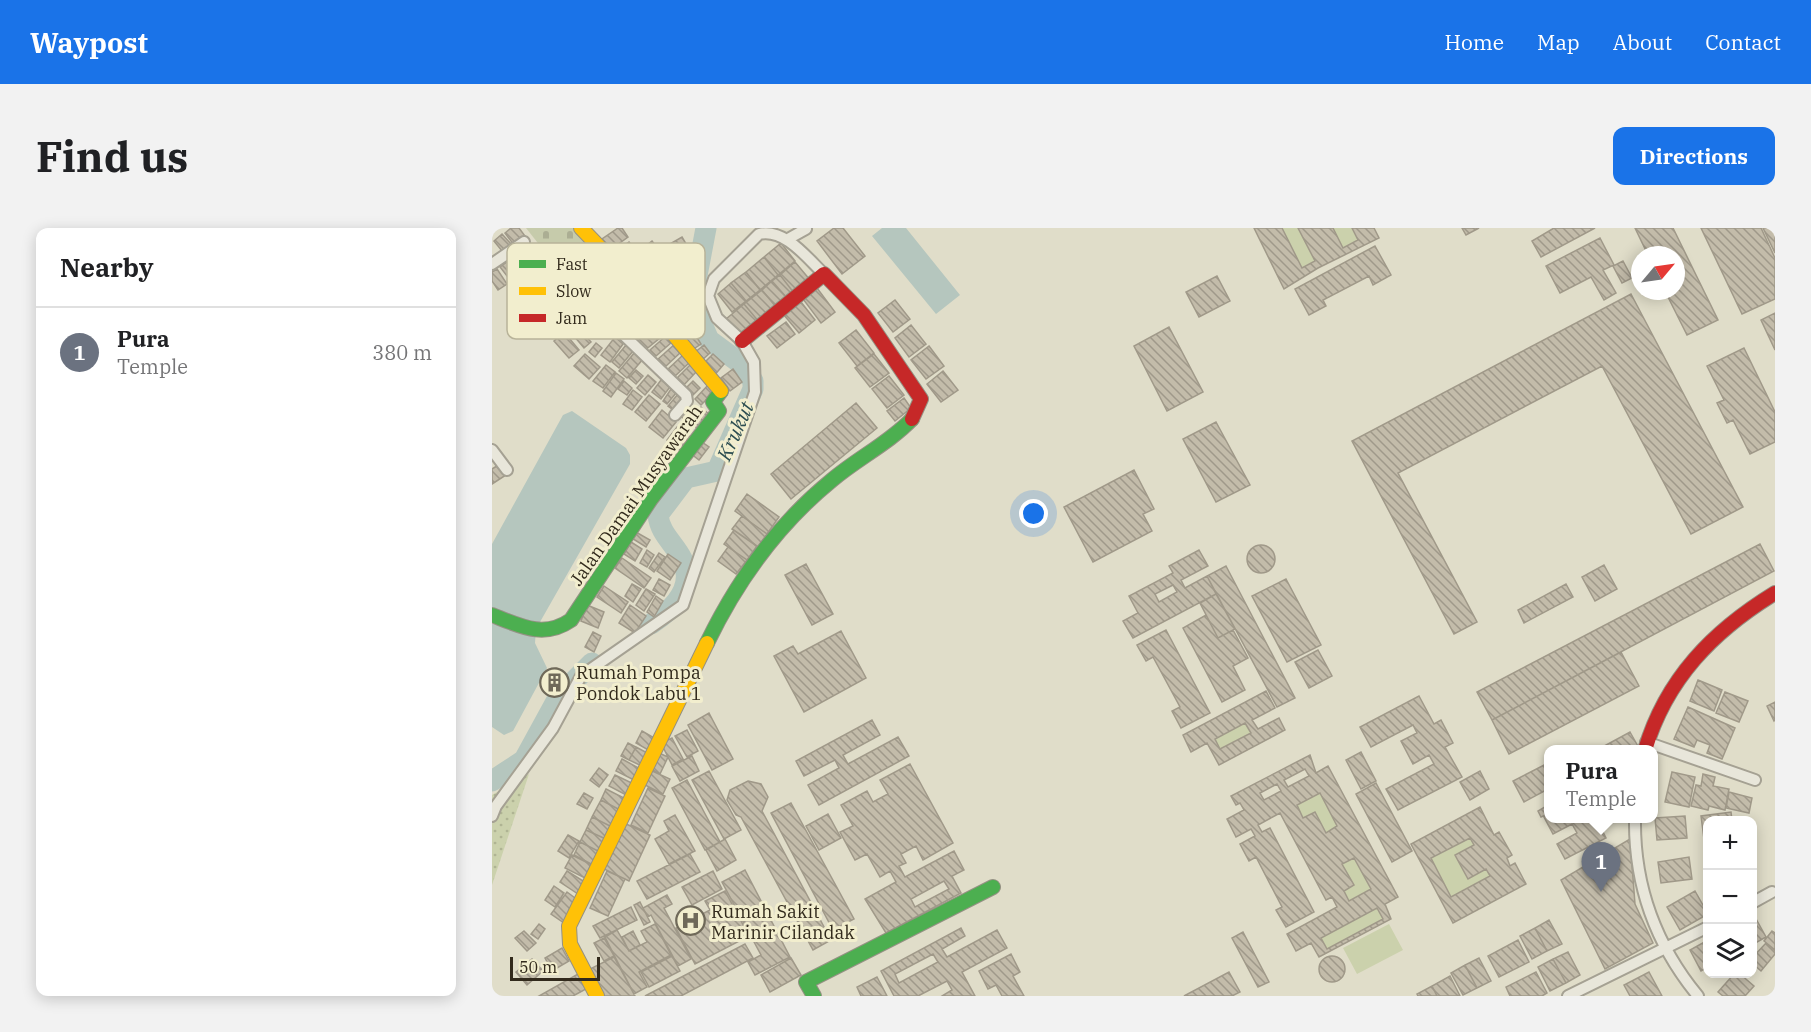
<!DOCTYPE html>
<html lang="en">
<head>
<meta charset="utf-8">
<style>
	:root { --surface:#fff; --page:#f2f2f2; --text:#202124; --muted:#757577; --line:#e0e0e0; --accent:#1a73e8 }
	body { margin:0; font-family:"IBM Plex Serif",serif; background:var(--page); color:var(--text) }
	.controls { position:absolute; right:18px; bottom:18px; display:grid; overflow:hidden; border-radius:12px; box-shadow:0 3px 15px #0003 }
	.controls button { width:54px; height:54px; display:grid; place-items:center; padding:0; border:0; border-bottom:2px solid var(--line); background:var(--surface); color:var(--text); font:30px sans-serif }
	.compass { position:absolute; left:1139px; top:18px; width:54px; height:54px; border-radius:50%; background:var(--surface); box-shadow:0 3px 15px #0003; rotate:61deg }
	.scale { position:absolute; left:18px; bottom:15px; width:90px; box-sizing:border-box; padding-left:6px; border:3px solid #322a1c; border-top:0; font-size:16px; line-height:21px; white-space:nowrap; color:#322a1c; -webkit-text-stroke:4px #f2eece; paint-order:stroke }
	.you { position:absolute; left:542px; top:286px; width:21px; height:21px; margin:-15px; border:4px solid #fff; border-radius:50%; background:#1a73e8; box-shadow:0 0 0 9px #1a73e833 }
	.badge { display:grid; place-items:center; width:39px; height:39px; border-radius:50%; background:var(--accent); color:#fff; font-size:20px; font-weight:700 }
	.pin { position:absolute; translate:-50% -50px; filter:drop-shadow(0 2px 3px #0008) }
	.pin::after { content:''; position:absolute; top:32px; width:21px; height:18px; background:inherit; clip-path:polygon(0 0,100% 0,50% 100%) }
	.popup { position:absolute; left:1052px; top:517px; width:114px; height:78px; box-sizing:border-box; display:grid; place-content:center; border-radius:12px; background:var(--surface); filter:drop-shadow(0 2px 4px #0005); font-size:20px; white-space:nowrap; color:var(--muted) }
	.popup b { font-size:22px; color:var(--text) }
	.popup::after { content:''; position:absolute; left:50%; top:100%; margin-left:-12px; border:12px solid transparent; border-top-color:var(--surface) }
	.list { margin:0; padding:0; list-style:none }
	h2 { display:flex; justify-content:space-between; align-items:center; height:78px; margin:0; padding:0 24px; font-size:26px }
	h2 small { font-size:20px; font-weight:400; color:var(--muted) }
	.list li { display:grid; grid-template-columns:39px 1fr auto; gap:18px; align-items:center; box-sizing:border-box; height:90px; padding:0 24px; border-top:2px solid var(--line) }
	.list b { display:block; font-size:22px; white-space:nowrap }
	.list p { margin:0; font-size:20px; white-space:nowrap; color:var(--muted) }
	.list em { font-size:20px; font-style:normal; color:var(--muted) }
	.icon { flex:none; width:33px; height:33px; fill:none; stroke:currentColor; stroke-width:2; stroke-linecap:round; stroke-linejoin:round }
	.map { position:relative; flex:none; width:1283px; height:768px; overflow:hidden; border-radius:12px }
	header { display:flex; align-items:center; gap:36px; box-sizing:border-box; height:84px; padding:0 30px; background:var(--accent); color:#fff }
	header strong { font-size:28px }
	nav { display:flex; gap:33px; margin-inline-start:auto; font-size:21px }
	.intro { display:flex; align-items:center; justify-content:space-between; box-sizing:border-box; height:144px; padding:0 36px }
	h1 { margin:0; font-size:42px }
	.button { padding:15px 27px; border-radius:12px; background:var(--accent); color:#fff; font-size:21px; font-weight:700 }
	main { display:flex; gap:36px; padding:0 36px }
	aside { flex:1; background:var(--surface); border-radius:12px; box-shadow:0 3px 15px #0003 }
	.map>svg:first-child { display:block }
	.grass { fill:url(#grass-dots) }
	.cemetery { fill:url(#cemetery-stones) }
	.green { fill:#cbd1ac }
	.water { fill:#b5c6be }
	.lines { fill:none; stroke-linecap:round; stroke-linejoin:round }
	.river { stroke:#b5c6be; stroke-width:21 }
	.building { fill:url(#building-back-hatch); stroke:#a09989; stroke-width:1.5; fill-rule:evenodd }
	.street-casing { stroke:#a5a193; stroke-width:14 }
	.fast-casing { stroke:#949183; stroke-width:16 }
	.slow-casing { stroke:#949183; stroke-width:16 }
	.jam-casing { stroke:#949183; stroke-width:16 }
	.street { stroke:#e8e6da; stroke-width:10 }
	.fast { stroke:#4caf50; stroke-width:14 }
	.slow { stroke:#ffc107; stroke-width:14 }
	.jam { stroke:#c62828; stroke-width:14 }
	.labels { text-anchor:middle; dominant-baseline:central; stroke-width:6; stroke-linejoin:round; paint-order:stroke }
	.street-label { font-size:18px; fill:#322a1c; stroke:#f2eece }
	.poi-label { font-size:18px; fill:#322a1c; stroke:#f2eece; text-anchor:start }
	.water-label { font-size:20px; font-style:italic; fill:#2c4d51; stroke:#f2eece }
	.key { fill:#f2eece; stroke:#b8b399; stroke-width:1.5 }
	.key-label { font-size:16px; fill:#322a1c }
</style>
</head>
<body>
<header>
<strong>Waypost</strong>
<nav><a>Home</a><a>Map</a><a>About</a><a>Contact</a></nav>
</header>
<div class="intro"><h1>Find us</h1><a class="button">Directions</a></div>
<main>
<aside>
<h2>Nearby<small></small></h2>
<ul class="list">
<li><span class="badge" style="background:#6b7280">1</span><div><b>Pura</b><p>Temple</p></div><em>380 m</em></li>
</ul>
</aside>
<div class="map">
<svg width="1283" height="768" viewBox="0 0 1283 768">
	<defs>
		<pattern id="grass-dots" width="8" height="8" patternUnits="userSpaceOnUse" patternTransform="scale(1.5)"><rect width="8" height="8" fill="#cbd1ac"/><path d="M2 2h.1M6 6h.1" fill="none" stroke="#afb493" stroke-width="1.8" stroke-linecap="round"/></pattern>
		<pattern id="cemetery-stones" width="16" height="16" patternUnits="userSpaceOnUse" patternTransform="scale(1.5)"><rect width="16" height="16" fill="#c6cbab"/><path d="M2 7V4a2 2 0 0 1 4 0v3zM10 15v-3a2 2 0 0 1 4 0v3z" fill="#abae93"/></pattern>
		<pattern id="building-back-hatch" width="6" height="6" patternUnits="userSpaceOnUse" patternTransform="scale(1.5)"><rect width="6" height="6" fill="#c3bcaa"/><path d="M-1 5l2 2M0 0l6 6M5-1l2 2" fill="none" stroke="#9f998a"/></pattern>
	</defs>
	<rect width="100%" height="100%" fill="#e0ddc9"/>
	<path class="grass" d="M37,546L0,657V567Z"/>
	<path class="cemetery" d="M34,0H83L93,15L64,38Z"/>
	<path class="green" d="M789,0H806L823,33L810,40Z
		M841,0H860L866,12L851,20Z
		M753,495L759,505L728,521L723,511Z
		M828,565L845,598L834,605L823,584L811,590L805,577Z
		M978,610L982,617L976,650L994,641L998,648L959,669L939,630Z
		M862,630L879,661L857,673L852,663L861,657L850,636Z
		M885,680L891,691L835,721L829,710Z
		M897,696L911,722L865,746L851,720Z"/>
	<path class="water" d="M390,0H414L468,67L444,86L380,8Z
		M80,183L134,220L138,227V236L44,401L43,415L55,440L21,503L12,507L0,499V396H13L0,384V316L71,187Z"/>
	<g class="lines">
		<path class="river" d="M159,396C180,382 205,359 190,331C182,315 168,306 166,287L194,250L225,243L261,161V153L248,135L217,112L200,74L214,0
			M0,553L32,532L67,468L100,435"/>
	</g>
	<path class="building" d="M19,0H27L33,8L22,17L13,5Z
		M126,0H130L136,9L118,22L110,11Z
		M342,0H351L373,28L350,46L325,13Z
		M762,0H790L810,40L823,33L806,0H841L851,20L866,12L860,0H882L887,10L826,40L792,61Z
		M970,0H987L974,7Z
		M1062,0H1103L1049,29L1040,13Z
		M1143,0H1181L1226,92L1195,107L1173,63H1184V27H1156Z
		M1209,0H1269L1283,30V71L1250,86Z
		M1271,0H1283V25Z
		M10,6L19,16L10,23L2,13Z
		M190,9L197,21L182,29L176,17Z
		M1108,10L1122,37L1111,42L1124,65L1112,72L1099,49L1068,65L1054,38Z
		M160,13L166,21L138,42L132,35Z
		M137,14L143,22L126,35L120,26Z
		M289,15L303,33L286,47L272,29Z
		M883,18L899,47L881,57L877,48L831,72L834,78L817,87L803,61Z
		M175,21L179,30L161,39L157,30Z
		M105,22L114,32L99,44L90,34Z
		M47,25L58,38L41,51L30,38Z
		M197,25L204,39L188,48L181,34Z
		M272,29L286,47L268,62L254,44Z
		M20,30L27,39L15,48L8,39Z
		M81,31L90,43L77,53L68,41Z
		M1131,33L1140,50L1130,55L1121,38Z
		M177,34L185,47L171,55L163,41Z
		M303,34L318,52L302,65L288,47Z
		M114,36L122,44L109,55L102,47Z
		M157,40L164,49L146,62L139,52Z
		M5,41L15,56L6,62L0,53V44Z
		M254,44L268,62L254,73L239,55Z
		M94,46L105,58L93,69L82,57Z
		M288,47L302,65L295,70L280,53Z
		M725,48L738,73L707,89L694,64Z
		M122,49L135,64L124,74L110,59Z
		M186,50L197,65L168,85L157,71Z
		M164,52L168,59L152,69L148,63Z
		M280,53L295,70L284,79L270,62Z
		M239,55L254,73L240,84L226,66Z
		M73,57L82,67L73,75L65,65Z
		M325,60L343,84L329,95L311,71Z
		M109,61L123,77L110,89L96,73Z
		M270,62L284,79L267,94L252,76Z
		M1139,66L1251,279L1199,306L1110,138L906,245L985,394L962,406L860,213Z
		M83,70L88,77L82,82L77,74Z
		M147,71L153,79L143,86L137,79Z
		M403,72L418,91L401,104L386,85Z
		M48,73L57,83L44,94L35,83Z
		M309,74L323,92L307,105L292,87Z
		M252,76L267,94L249,108L234,91Z
		M92,78L101,90L80,107L70,94Z
		M134,82L141,90L129,99L122,91Z
		M156,83L162,90L152,99L146,92Z
		M1283,85V122L1269,92Z
		M192,86L199,98L183,108L175,96Z
		M56,88L68,103L62,108L50,92Z
		M105,91L112,99L100,109L92,101Z
		M165,93L174,105L152,123L143,111Z
		M143,94L149,100L139,111L132,104Z
		M294,94L303,106L285,120L275,108Z
		M419,97L434,116L417,129L403,110Z
		M677,99L711,164L675,183L642,118Z
		M88,102L99,114L92,120L81,107Z
		M364,102L382,125L365,138L347,115Z
		M201,103L209,116L197,124L189,112Z
		M72,104L87,122L77,130L62,113Z
		M175,107L180,114L164,128L158,122Z
		M123,109L131,116L118,134L109,127Z
		M104,115L110,120L103,129L97,124Z
		M183,116L190,123L172,140L165,132Z
		M134,117L141,123L127,140L120,134Z
		M212,117L218,125L209,133L202,125Z
		M437,118L452,138L434,151L419,132Z
		M1252,120L1283,184V214L1258,226L1241,192L1235,195L1225,175L1232,172L1215,138Z
		M143,124L151,131L135,150L127,143Z
		M93,126L108,139L97,151L82,138Z
		M221,126L232,136L221,149L209,138Z
		M382,126L397,145L378,159L363,140Z
		M191,127L198,134L181,150L174,143Z
		M199,136L205,143L190,159L183,152Z
		M114,137L123,144L111,160L101,153Z
		M241,141L250,154L238,163L229,150Z
		M144,142L151,148L144,156L137,150Z
		M451,143L466,162L449,174L435,156Z
		M124,145L132,151L119,169L111,163Z
		M156,147L164,154L153,167L145,160Z
		M397,148L412,167L395,180L380,161Z
		M169,152L178,159L169,171L160,164Z
		M132,153L140,160L135,167L126,161Z
		M201,153L208,160L199,169L192,162Z
		M217,156L224,162L209,177L203,171Z
		M179,161L184,165L175,176L171,173Z
		M141,162L150,169L140,182L131,176Z
		M186,166L193,172L184,184L176,178Z
		M157,167L168,176L154,193L143,184Z
		M412,170L419,180L403,193L395,183Z
		M195,175L203,182L194,193L186,186Z
		M364,175L385,200L299,271L279,246Z
		M209,179L220,189L208,203L197,193Z
		M170,182L184,194L171,210L157,199Z
		M724,194L758,257L724,274L691,211Z
		M185,199L198,209L188,222L175,212Z
		M207,212L217,219L207,232L198,225Z
		M8,236L14,247L0,256V241Z
		M642,242L662,281L651,286L660,303L601,334L572,279Z
		M255,266L287,289L275,306L243,283Z
		M250,288L275,306L266,319L240,301Z
		M242,302L265,318L255,332L232,316Z
		M142,303L158,312L154,319L138,309Z
		M139,314L150,321L143,333L132,326Z
		M1268,316L1282,343L1000,492L985,464Z
		M755 331a14 14 0 1 1 28 0a14 14 0 1 1-28 0Z
		M236,319L255,332L244,346L226,333Z
		M155,322L162,327L155,339L148,335Z
		M707,322L716,338L689,352L693,360L715,348L724,366L641,410L631,393L646,385L637,368L681,345L677,338ZM681,357L685,364L667,374L663,366Z
		M167,325L173,329L162,344L157,340Z
		M176,326L189,335L178,352L165,343Z
		M130,330L159,350L152,360L123,340Z
		M314,336L341,386L320,397L293,347Z
		M1112,337L1125,361L1103,373L1090,349Z
		M734,338L803,470L785,479L715,348Z
		M167,351L178,357L172,368L161,362Z
		M794,351L829,417L795,434L760,368Z
		M140,356L149,361L141,374L133,368Z
		M1074,356L1081,369L1032,395L1026,382Z
		M112,358L136,374L129,385L105,369Z
		M154,361L163,366L152,383L144,377Z
		M724,366L743,401L726,410L708,375Z
		M164,368L171,373L162,389L155,384Z
		M95,377L112,384L106,400L89,393Z
		M138,377L154,388L143,405L127,395Z
		M714,387L726,410L741,402L756,430L741,438L753,462L730,474L691,400Z
		M674,402L718,485L689,500L680,483L688,479L661,429L654,433L645,417Z
		M349,403L374,450L312,484L282,428L301,418L306,426Z
		M101,404L109,408L102,424L93,419Z
		M826,422L840,448L817,460L803,434Z
		M1129,424L1147,458L1017,526L1000,492Z
		M64,440L75,447L62,469L51,462Z
		M1206,452L1230,462L1222,483L1198,473Z
		M774,463L783,480L760,492L766,501L787,490L793,502L727,537L715,515L699,524L691,507ZM753,495L759,505L728,521L723,511Z
		M1233,464L1256,473L1247,494L1224,485Z
		M927,468L942,496L949,492L961,515L953,519L970,549L906,582L894,561L942,536L937,527L921,536L909,513L925,505L921,497L879,519L868,499Z
		M1283,474V492L1282,493L1275,478Z
		M1196,479L1243,500L1230,531L1215,525L1218,517L1205,512L1202,519L1182,511Z
		M217,485L241,531L220,542L196,497Z
		M380,492L388,507L351,527L356,536L406,509L417,528L327,577L316,557L347,540L343,532L312,548L304,533Z
		M195,502L206,523L195,529L183,508Z
		M150,503L164,511L158,523L144,515Z
		M1138,504L1147,520L1145,522H1105Z
		M180,510L191,531L180,537L169,515Z
		M136,515L144,519L137,532L129,528Z
		M144,519L159,527L152,539L137,532Z
		M869,524L884,553L869,561L854,532Z
		M167,525L176,529L168,546L159,541Z
		M818,527L824,545L836,538L906,669L893,676L899,691L827,729L819,715L804,723L795,706L845,679L840,669L834,672L788,585L766,597L770,604L778,600L822,684L794,699L784,682L790,679L764,629L757,633L748,616L763,608L759,601L744,609L735,591L752,582L748,575L744,577L739,568ZM813,541L817,548L796,559L792,552ZM785,556L789,563L772,572L768,565ZM828,565L845,598L834,605L823,584L811,590L805,577ZM862,630L879,661L857,673L852,663L862,657L850,636ZM885,680L891,691L835,721L829,710Z
		M200,528L207,543L188,553L180,538Z
		M130,531L152,543L146,554L124,543Z
		M1056,535V561L1032,574L1021,553Z
		M418,536L461,615L431,632L424,618L409,626L414,635L407,638L413,649L462,623L472,642L460,648L469,665L394,705L373,671L404,654L398,643L388,649L375,626L363,632L348,604L361,598L349,577L375,563L381,574L396,566L388,552ZM452,653L457,661L423,679L419,671Z
		M107,540L116,547L107,559L98,552Z
		M158,542L178,551L171,566L151,556Z
		M217,543L249,602L232,611L200,552Z
		M988,543L997,561L978,572L968,554Z
		M1180,544L1203,549L1197,579L1173,574Z
		M1211,546L1223,549L1221,558L1237,561L1233,582L1217,578L1216,582L1199,578L1204,557L1209,558Z
		M123,547L144,557L138,569L117,558Z
		M195,552L228,614L213,622L180,560Z
		M256,553L269,556L276,569L270,583L339,712L321,722L249,589L244,587L235,572L238,562Z
		M884,555L920,623L900,634L864,566Z
		M156,560L173,568L156,605L139,597Z
		M114,561L136,572L130,583L109,572Z
		M1237,564L1260,570L1257,585L1234,580Z
		M92,565L101,570L95,581L85,576Z
		M109,572L130,583L122,600L100,589Z
		M299,575L362,691L341,702L279,585Z
		M1056,577V586L1049,589L1046,583Z
		M988,579L1002,607L1007,604L1020,627L1015,630L1018,638L1023,635L1034,656L961,695L919,616ZM978,610L982,617L963,627L976,651L994,641L998,648L959,669L939,630Z
		M1239,584L1240,592H1216V611H1212L1209,588Z
		M336,586L349,610L327,622L314,598Z
		M183,587L203,623L177,636L163,611L177,603L172,593Z
		M1056,587V590H1104L1114,610L1073,631L1065,616L1085,605L1080,596L1061,606L1052,589Z
		M1193,588L1195,610L1165,612L1163,590Z
		M100,589L122,600L116,612L94,602Z
		M132,595L158,607L137,653L112,641Z
		M94,602L116,612L110,625L88,614Z
		M76,607L87,613L77,630L66,623Z
		M233,611L244,632L225,643L214,622Z
		M1138,611L1143,676L1161,715L1113,741L1069,652Z
		M88,614L110,625L103,638L82,627Z
		M198,626L208,644L155,671L145,653Z
		M80,627L104,639L97,652L73,640Z
		M1197,629L1200,651L1169,655L1166,634Z
		M253,642L298,729L263,747L256,734L269,727L230,654Z
		M75,643L96,656L89,668L68,654Z
		M115,643L133,651L116,688L98,680Z
		M221,643L230,661L200,677L190,659Z
		M62,658L72,665L63,679L53,672Z
		M233,663L257,708L203,736L184,700L218,682L213,673Z
		M1203,663L1216,686L1188,702L1175,679Z
		M75,664L87,673L72,695L59,686Z
		M175,667L180,676L172,680L199,731L186,738L159,687L156,689L151,680Z
		M148,674L158,694L152,697L142,677Z
		M139,679L145,692L108,710L101,698Z
		M1263,689L1274,709L1260,717V691Z
		M1057,692L1070,716L1055,723L1043,700Z
		M47,696L53,701L46,711L39,706Z
		M163,696L179,727L147,744L155,759L142,766L113,709L125,702L137,723L155,714L149,703Z
		M469,700L473,708L450,721L455,729L505,702L515,720L470,744L483,768H450L460,762L455,753L426,768H402L389,743ZM441,726L446,734L407,755L403,746Z
		M1043,700L1055,723L1040,731L1028,708Z
		M32,703L44,715L35,723L23,710Z
		M141,703L148,717L137,723L130,709Z
		M1280,703L1283,705V722L1272,713Z
		M751,704L777,754L766,759L740,710Z
		M112,710L122,728L112,733L102,715Z
		M1026,712L1037,734L1007,749L996,728Z
		M1216,712V739L1209,743L1198,722Z
		M1274,715L1283,723V726L1269,743L1260,735V730Z
		M253,716L261,730L189,768H153Z
		M70,720L77,733L60,743L53,730Z
		M1076,724L1088,747L1074,755L1061,731Z
		M519,726L528,744L521,748L532,768H510L504,757L496,761L487,743Z
		M180,728L188,743L157,759L149,744Z
		M827 741a13 13 0 1 1 26 0a13 13 0 1 1-26 0Z
		M122,729L143,768H112L98,741Z
		M299,730L309,747L278,764L269,747Z
		M987,730L999,753L985,760L973,737Z
		M40,731L51,743L35,757L24,744Z
		M1061,731L1074,755L1058,763L1046,739Z
		M973,737L985,760L971,767L959,745Z
		M737,744L748,764L740,768H692Z
		M1044,744L1055,765L1050,768H1018L1014,759Z
		M1157,744L1170,768H1138L1132,757Z
		M86,746L94,761L81,768H47Z
		M1242,746H1248L1262,758L1253,768H1231L1226,764Z
		M958,748L968,768H945L940,758Z
		M385,749L395,768H369L365,759Z
		M940,758L945,768H926L925,766Z"/>
	<g class="lines">
		<defs>
			<path id="street" d="M296,11L314,1
				M0,36L32,14
				M144,64L115,91L194,167L195,173L183,187
				M0,222L15,242
				M1154,514L1263,552
				M0,588L4,578L61,500L89,448L191,377L263,164L262,134L250,113L225,90L216,68L222,51L267,6C293,0 315,30 332,46
				M1143,590C1142,657 1164,717 1206,768
				M1260,675L1280,664
				M1076,768L1216,699"/>
			<path id="fast" d="M0,387C28,398 52,411 79,392L159,271L227,183L221,174L229,163
				M215,415C245,353 286,296 340,252C366,230 397,215 420,191
				M322,768L314,754L501,659"/>
			<path id="slow" d="M89,0L117,29L229,163
				M105,768L78,716L77,698L215,415"/>
			<path id="jam" d="M250,113L332,46L372,87L429,171L420,191
				M1153,522C1174,451 1221,403 1283,365"/>
		</defs>
		<use href="#street" class="street-casing"/>
		<use href="#fast" class="fast-casing"/>
		<use href="#slow" class="slow-casing"/>
		<use href="#jam" class="jam-casing"/>
		<use href="#street" class="street"/>
		<use href="#fast" class="fast"/>
		<use href="#slow" class="slow"/>
		<use href="#jam" class="jam"/>
	</g>
	<defs>
		<symbol id="building-ring" viewBox="-11 -11 22 22"><circle r="9.5" fill="#f2eece" stroke="#6f6959" stroke-width="1.5"/><path d="M-4-6H4V6H1V3H-1V6H-4ZM-2.5-4.3h1.7v1.8h-1.7ZM.8-4.3h1.7v1.8H.8ZM-2.5-1h1.7V.8h-1.7ZM.8-1h1.7V.8H.8Z" fill="#6f6959"/></symbol>
		<symbol id="hospital-ring" viewBox="-11 -11 22 22"><circle r="9.5" fill="#f2eece" stroke="#6f6959" stroke-width="1.5"/><path d="M-5-5h3v3.5h4V-5h3V5h-3V1.5h-4V5h-3Z" fill="#6f6959"/></symbol>
	</defs>
	<g fill-rule="evenodd">
		<use href="#building-ring" x="46" y="438" width="33" height="33"/>
		<use href="#hospital-ring" x="182" y="676" width="33" height="33"/>
	</g>
	<g class="labels">
		<g class="street-label">
			<text transform="translate(144 267) rotate(-55)">Jalan Damai Musyawarah</text>
		</g>
		<g class="poi-label">
			<text x="84" y="444">Rumah Pompa<tspan x="84" dy="21">Pondok Labu 1</tspan></text>
			<text x="219" y="683">Rumah Sakit<tspan x="219" dy="21">Marinir Cilandak</tspan></text>
		</g>
		<g class="water-label">
			<text transform="translate(243 203) rotate(-66)">Krukut</text>
		</g>
	</g>
	<rect x="15" y="15" width="198" height="96" rx="9" class="key"/>
	<rect x="27" y="32" width="27" height="8" fill="#4caf50"/>
	<rect x="27" y="59" width="27" height="8" fill="#ffc107"/>
	<rect x="27" y="86" width="27" height="8" fill="#c62828"/>
	<g class="key-label">
		<text x="64" y="42">Fast</text>
		<text x="64" y="69">Slow</text>
		<text x="64" y="96">Jam</text>
	</g>
</svg>
<div class="controls">
<button>+</button>
<button>−</button>
<button><svg class="icon" aria-label="layers" viewBox="0 0 24 24"><path d="M12 4l9 5-9 5-9-5zM3 14l9 5 9-5"/></svg></button>
</div>
<svg class="compass" viewBox="-18 -18 36 36"><path d="M0-13l5 13h-10z" fill="#e53935"/><path d="M0 13l5-13h-10z" fill="#757577"/></svg>
<div class="scale">50 m</div>
<div class="you"></div>
<div class="pin badge" style="left:1109px;top:664px;background:#6b7280">1</div>
<div class="popup"><b>Pura</b>Temple</div>
</div>
</main>
</body>
</html>
